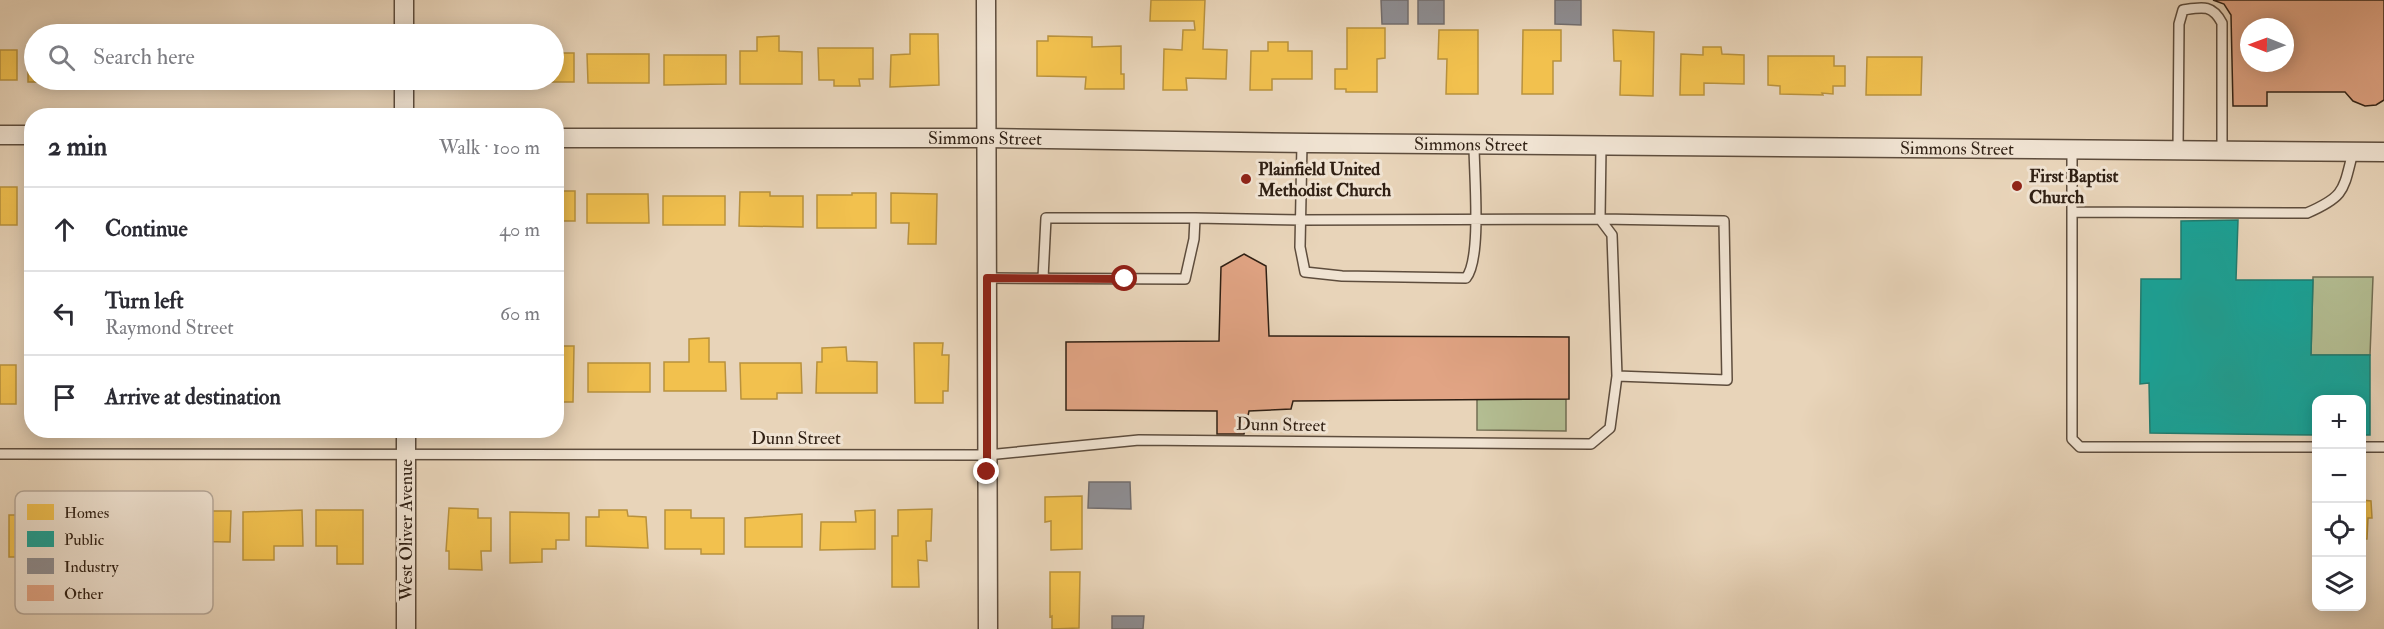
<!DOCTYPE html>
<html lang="en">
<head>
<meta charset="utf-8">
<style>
	:root { --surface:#fff; --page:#f2f2f3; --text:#2b2b33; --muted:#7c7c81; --line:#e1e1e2 }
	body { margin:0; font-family:"IM FELL Double Pica",serif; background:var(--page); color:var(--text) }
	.controls { position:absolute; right:18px; bottom:18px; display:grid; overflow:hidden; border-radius:12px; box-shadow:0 3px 15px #0003 }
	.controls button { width:54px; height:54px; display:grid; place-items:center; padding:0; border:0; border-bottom:2px solid var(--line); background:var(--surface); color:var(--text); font:30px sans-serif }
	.compass { position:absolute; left:2240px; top:18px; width:54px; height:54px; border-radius:50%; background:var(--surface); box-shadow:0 3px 15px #0003; rotate:271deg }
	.stop { position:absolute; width:18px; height:18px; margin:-14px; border:4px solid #8f2418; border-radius:50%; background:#fff }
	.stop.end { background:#8f2418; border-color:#fff; box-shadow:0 2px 6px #0008 }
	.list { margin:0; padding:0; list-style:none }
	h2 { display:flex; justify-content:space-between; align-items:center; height:78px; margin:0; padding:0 24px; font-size:26px }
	h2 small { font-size:20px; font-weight:400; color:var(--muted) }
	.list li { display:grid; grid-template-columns:39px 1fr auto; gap:18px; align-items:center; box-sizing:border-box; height:84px; padding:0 24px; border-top:2px solid var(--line) }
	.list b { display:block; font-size:22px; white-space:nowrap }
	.list p { margin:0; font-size:20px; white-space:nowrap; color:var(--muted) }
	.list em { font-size:20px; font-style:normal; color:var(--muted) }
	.icon { flex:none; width:33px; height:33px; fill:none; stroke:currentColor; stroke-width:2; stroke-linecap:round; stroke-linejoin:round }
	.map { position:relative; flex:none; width:2384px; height:629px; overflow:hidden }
	.search { position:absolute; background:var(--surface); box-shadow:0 3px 15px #0003; left:24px; top:24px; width:540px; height:66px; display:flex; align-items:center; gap:15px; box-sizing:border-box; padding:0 21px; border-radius:33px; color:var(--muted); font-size:22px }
	.panel { position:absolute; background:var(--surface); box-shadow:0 3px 15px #0003; left:24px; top:108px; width:540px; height:330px; border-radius:24px }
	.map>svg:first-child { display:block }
	.green { fill:#b3bd92; stroke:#726e53; stroke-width:1.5 }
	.homes { fill:#f2c14e; stroke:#b8913d; stroke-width:1.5 }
	.public { fill:#17a398; stroke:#1e7c70; stroke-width:1.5 }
	.industry { fill:#8d8d92; stroke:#716c6c; stroke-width:1.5 }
	.building { fill:#e1a484; stroke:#302014; stroke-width:1.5; fill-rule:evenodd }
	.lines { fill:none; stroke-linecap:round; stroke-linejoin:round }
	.service-casing { stroke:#5e4d3d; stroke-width:12 }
	.minor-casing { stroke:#5e4d3d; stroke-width:21 }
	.service { stroke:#f0e3d2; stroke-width:9 }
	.minor { stroke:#f0e3d2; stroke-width:18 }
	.route { stroke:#8f2418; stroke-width:8 }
	.poi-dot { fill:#8f2418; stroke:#f0e3d2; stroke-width:2 }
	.labels { text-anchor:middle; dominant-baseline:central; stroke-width:6; stroke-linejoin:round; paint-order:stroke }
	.street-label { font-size:18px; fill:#302014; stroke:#f0e3d2 }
	.poi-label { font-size:18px; font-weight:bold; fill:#302014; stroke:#f0e3d2; text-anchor:start }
	.key { fill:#f0e3d2; stroke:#b6a899; stroke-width:1.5 }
	.key-label { font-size:16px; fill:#302014 }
</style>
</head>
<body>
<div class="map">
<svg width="2384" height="629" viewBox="0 0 2384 629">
	<rect width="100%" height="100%" fill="#e8d4b9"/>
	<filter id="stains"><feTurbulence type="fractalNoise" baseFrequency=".00333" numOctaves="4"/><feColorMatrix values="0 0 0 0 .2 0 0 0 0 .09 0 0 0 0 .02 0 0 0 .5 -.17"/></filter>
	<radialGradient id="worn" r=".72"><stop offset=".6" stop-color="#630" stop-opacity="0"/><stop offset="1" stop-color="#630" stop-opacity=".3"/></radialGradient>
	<path class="green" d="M2313,277H2373L2370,355H2311Z
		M1477,399H1566V431L1477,430Z"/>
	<path class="homes" d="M1151,0H1205L1203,49L1227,50L1226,79L1186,78L1187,90H1163L1164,49L1182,50L1183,30H1195L1194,21H1150Z
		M1347,28H1385V58L1377,59V92H1346V89H1335V69H1347Z
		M1439,30H1478V94H1446L1447,59H1438Z
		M1523,30H1561V61H1553V94H1522Z
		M1613,30L1654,32L1653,96L1620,95L1621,61H1614Z
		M446,31H470V34H446Z
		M910,34H938L939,85L890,87L891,55L910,54Z
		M779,36V51L802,52V84H740V51H757V37Z
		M1048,36L1092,37V47L1121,46V74H1124V89H1085L1086,77L1037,76V41H1048Z
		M1268,42H1288V51H1312V79H1272V90H1250L1251,51H1268Z
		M1703,47H1721L1722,54L1744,55V84L1704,83V95H1680L1681,54L1703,55Z
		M818,48H873V79H859L860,86H834V80H819Z
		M0,50H17V80H0Z
		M28,53H34V80H89V82H28Z
		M554,53H574V82H512V80H554Z
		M587,54H649V83H588Z
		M664,55H726V84L664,85Z
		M1768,56H1834V66H1845V86H1833V94L1822,93L1823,95L1780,94V86L1768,85Z
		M1867,57H1922L1921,95H1866Z
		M99,80H161V81H99Z
		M172,80H262V82L211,83V80Z
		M282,80H362V81Z
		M446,80H494V82H446Z
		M0,187H17V225H0Z
		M30,188H32V235H30Z
		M556,191H575V221H556Z
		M740,192H770V196H803V227L739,226Z
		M852,193H876V228H817V195H852Z
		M891,193L937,194L936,244H908L909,223H891Z
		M587,194H648L649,223H587Z
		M663,196H725V225H663Z
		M709,338V362H725L726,391H664V362H689V339Z
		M914,343H943L942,355H949L948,391H943V403H915Z
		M556,346H574L573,402H556Z
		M846,347L847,361L877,362V393H816L817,362H822V348Z
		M588,363H650V392H588Z
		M740,363H801L802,393H777V399H741Z
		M27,364H32V403H28Z
		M0,365H16V404H0Z
		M2362,492V500L2371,501L2372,518H2368L2367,539H2362Z
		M1082,496V549L1051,550V521L1045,522V497Z
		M449,508L478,509V518H491V551H481L482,570L449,569V551H446Z
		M932,509L931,541H926L927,561L918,560L919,587H892V536H898V510Z
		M302,510L303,546H274V560H243V512Z
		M316,510H363V564H337V546H316Z
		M599,510H627L628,516L646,517L648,548L586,546V517H599Z
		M665,510H691V518H724V554H701V549H665Z
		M875,510V549L820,550L821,522H856L855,511Z
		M31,511H75V542H32V557H9V515H31Z
		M173,511H231L230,542L173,541Z
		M510,512L569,513V540H556V549H542V562L510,563Z
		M802,514V547H745V518Z
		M1050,572H1080L1079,628L1052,629V616L1050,617Z"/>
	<path class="public" d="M2238,220L2236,280H2313L2311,355H2370V435H2362V400H2316V435L2150,433L2149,383L2140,384L2141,279H2181V221Z"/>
	<path class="industry" d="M1381,0H1408V24H1382Z
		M1418,0H1444V24H1418Z
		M1555,0H1581V25L1555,24Z
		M1089,482H1130L1131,509L1088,508Z
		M1112,616H1144L1143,629H1112Z"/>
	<path class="building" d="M2213,0H2384V100L2376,105L2365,106L2353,101L2345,92H2267V106H2233L2231,15L2224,4ZM2249,27H2285V63H2249Z
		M1244,254L1266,266L1269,336L1569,337V399L1293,401L1291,409L1249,411L1244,434H1217V411L1066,410V342L1219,341L1221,267Z"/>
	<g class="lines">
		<defs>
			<path id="service" d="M1302,143L1300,247L1305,272L1342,276L1466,278C1482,259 1474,173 1474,145
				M2072,149V439L2080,447H2316
				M2178,150L2179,24L2183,10C2202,7 2212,4 2222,23V150
				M2072,212L2307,213C2346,196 2343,190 2353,152
				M1600,219L1612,235L1617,376
				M987,278L1185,279L1194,239L1195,218L1301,220L1600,219L1601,146
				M1043,278L1046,218H1195
				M2362,447H2384
				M0,454L987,455L1139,440L1591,444L1610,428L1617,376L1727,380L1724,221L1600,219"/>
			<g id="minor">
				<path d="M404,0V34"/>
				<path d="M986,0L988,629"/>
				<path d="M404,80V116"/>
				<path d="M0,135H32"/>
				<path id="s1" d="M556,138H986L1310,143L2384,152"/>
				<path d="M406,430V629"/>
			</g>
		</defs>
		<use href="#service" class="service-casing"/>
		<use href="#minor" class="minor-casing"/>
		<use href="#service" class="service"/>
		<use href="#minor" class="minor"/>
	</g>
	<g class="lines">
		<path class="route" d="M987,472V278L1125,279"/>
	</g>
	<g class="poi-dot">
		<circle cx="1246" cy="179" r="6"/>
		<circle cx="2017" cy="186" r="6"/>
	</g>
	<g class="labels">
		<g class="street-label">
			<text stroke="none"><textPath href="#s1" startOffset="429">Simmons Street</textPath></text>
			<text stroke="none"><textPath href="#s1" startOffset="915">Simmons Street</textPath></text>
			<text stroke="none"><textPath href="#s1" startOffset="1401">Simmons Street</textPath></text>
			<text transform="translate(1281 425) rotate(1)">Dunn Street</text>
			<text x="796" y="438">Dunn Street</text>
			<text transform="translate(406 530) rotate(-90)">West Oliver Avenue</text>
		</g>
		<g class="poi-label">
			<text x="1258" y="169">Plainfield United<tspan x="1258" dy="21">Methodist Church</tspan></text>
			<text x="2029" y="176">First Baptist<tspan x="2029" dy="21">Church</tspan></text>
		</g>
	</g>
	<rect x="15" y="491" width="198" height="123" rx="9" class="key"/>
	<rect x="27" y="504" width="27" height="16" fill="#f2c14e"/>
	<rect x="27" y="531" width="27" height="16" fill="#17a398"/>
	<rect x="27" y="558" width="27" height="16" fill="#8d8d92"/>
	<rect x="27" y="585" width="27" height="16" fill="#e1a484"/>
	<g class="key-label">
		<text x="64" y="518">Homes</text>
		<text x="64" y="545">Public</text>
		<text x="64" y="572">Industry</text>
		<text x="64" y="599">Other</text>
	</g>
	<rect width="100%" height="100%" filter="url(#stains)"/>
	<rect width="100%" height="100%" fill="url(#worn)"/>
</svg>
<div class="controls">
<button>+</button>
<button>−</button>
<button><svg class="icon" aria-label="locate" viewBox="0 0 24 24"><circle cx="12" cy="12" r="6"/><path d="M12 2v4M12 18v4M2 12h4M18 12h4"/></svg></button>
<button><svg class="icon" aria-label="layers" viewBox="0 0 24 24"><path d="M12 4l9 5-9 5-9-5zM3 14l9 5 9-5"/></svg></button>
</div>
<svg class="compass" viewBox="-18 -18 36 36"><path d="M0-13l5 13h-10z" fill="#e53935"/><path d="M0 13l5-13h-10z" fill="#7c7c81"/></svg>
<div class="stop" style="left:1125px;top:279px"></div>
<div class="stop end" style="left:987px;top:472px"></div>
<div class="search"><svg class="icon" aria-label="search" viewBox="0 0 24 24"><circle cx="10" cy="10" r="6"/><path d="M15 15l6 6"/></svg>Search here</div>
<section class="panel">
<h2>2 min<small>Walk · 100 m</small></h2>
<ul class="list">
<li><svg class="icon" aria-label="ahead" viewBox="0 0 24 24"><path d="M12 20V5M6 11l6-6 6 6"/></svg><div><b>Continue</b></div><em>40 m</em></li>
<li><svg class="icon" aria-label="left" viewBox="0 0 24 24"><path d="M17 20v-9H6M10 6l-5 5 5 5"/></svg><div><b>Turn left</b><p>Raymond Street</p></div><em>60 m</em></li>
<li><svg class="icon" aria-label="arrive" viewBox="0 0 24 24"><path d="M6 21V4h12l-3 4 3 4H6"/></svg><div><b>Arrive at destination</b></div></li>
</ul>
</section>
</div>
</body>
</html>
